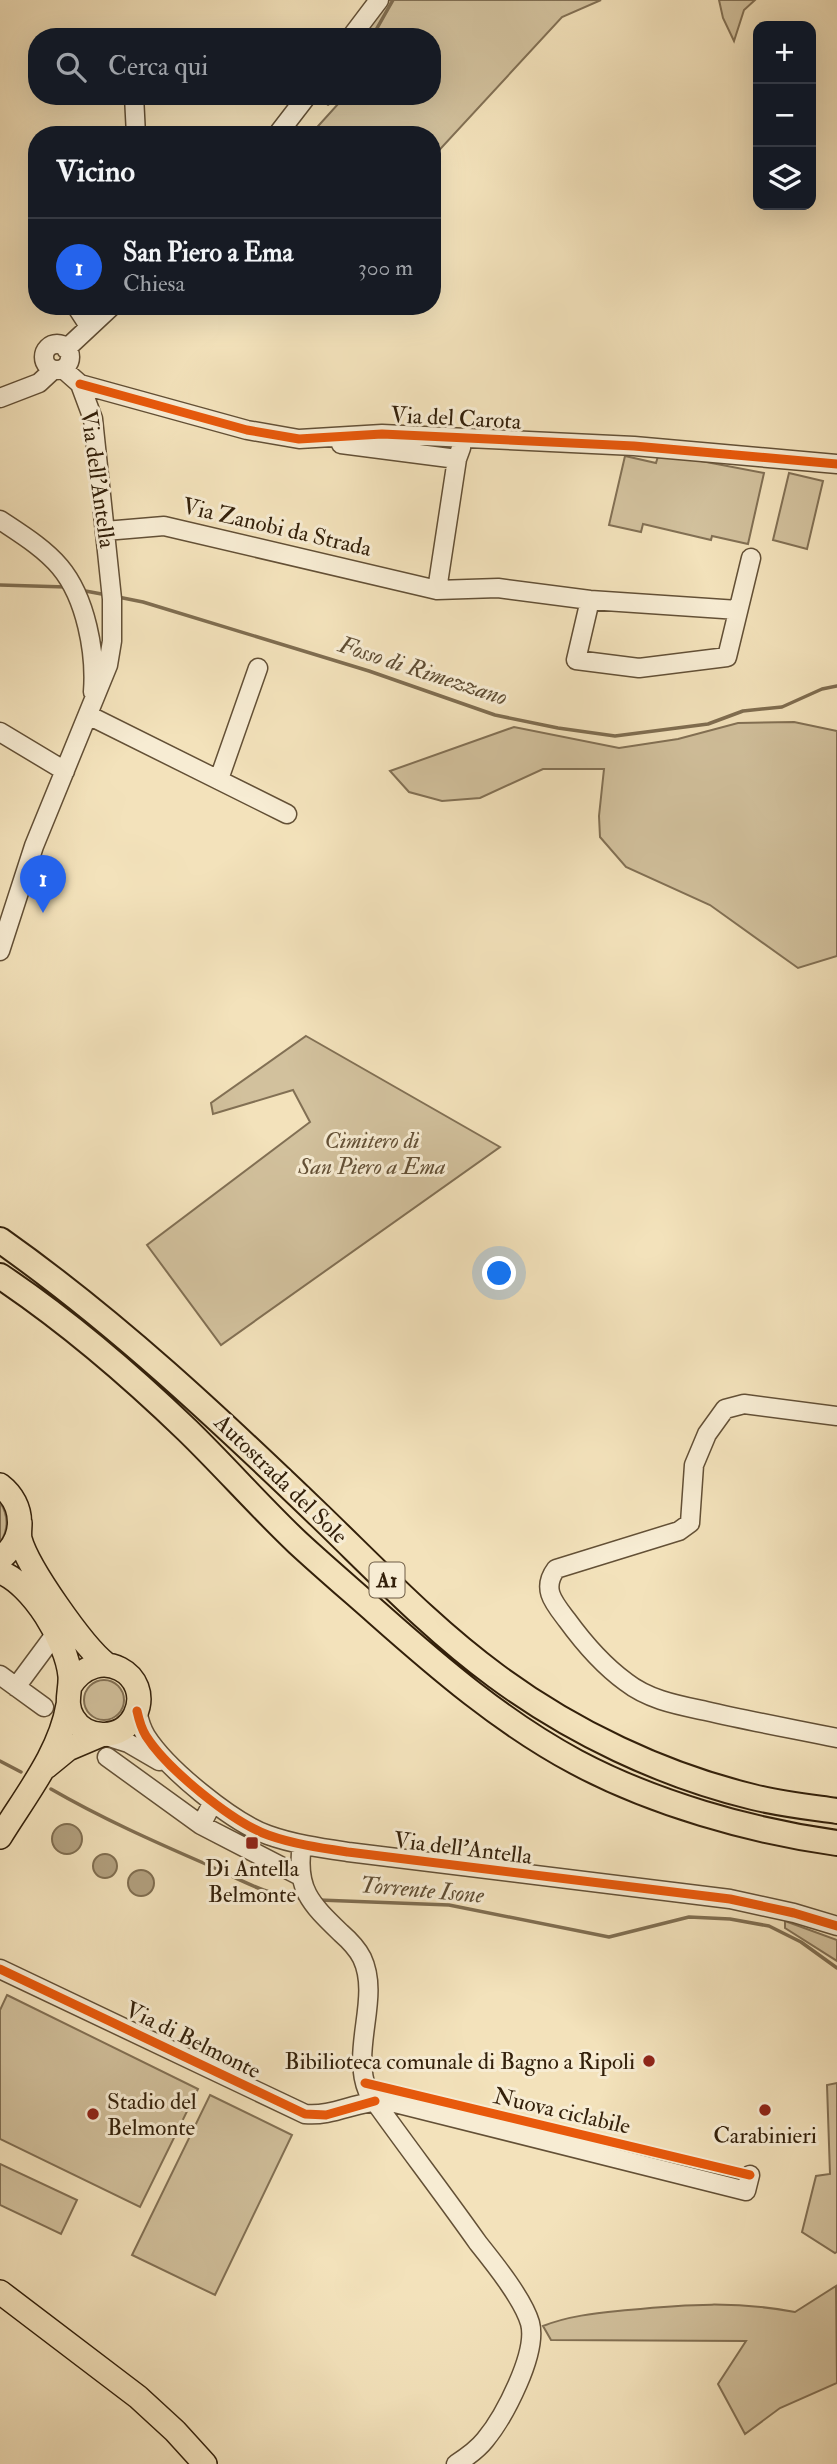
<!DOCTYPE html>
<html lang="it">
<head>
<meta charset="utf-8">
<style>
	:root { --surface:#171b24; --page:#242831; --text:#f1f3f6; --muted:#9ea1a6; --line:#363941; --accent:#2563eb }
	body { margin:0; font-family:"IM FELL Double Pica",serif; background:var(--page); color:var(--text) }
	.controls { position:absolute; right:21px; top:21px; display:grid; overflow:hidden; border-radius:14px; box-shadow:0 7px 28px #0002 }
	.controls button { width:63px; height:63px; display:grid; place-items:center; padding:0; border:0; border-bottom:2px solid var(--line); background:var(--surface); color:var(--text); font:35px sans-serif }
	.you { position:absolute; left:500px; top:1274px; width:24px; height:24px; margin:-18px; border:5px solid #fff; border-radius:50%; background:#1a73e8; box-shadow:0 0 0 10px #1a73e833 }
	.badge { display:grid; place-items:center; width:46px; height:46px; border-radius:50%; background:var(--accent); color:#fff; font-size:23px; font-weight:700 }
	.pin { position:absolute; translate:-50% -58px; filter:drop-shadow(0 2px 4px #0008) }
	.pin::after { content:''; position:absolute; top:37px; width:24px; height:21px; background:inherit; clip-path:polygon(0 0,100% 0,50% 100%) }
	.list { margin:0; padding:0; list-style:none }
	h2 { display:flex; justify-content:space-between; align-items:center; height:91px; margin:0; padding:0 28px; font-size:30px }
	h2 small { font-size:23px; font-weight:400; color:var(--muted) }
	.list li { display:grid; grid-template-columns:46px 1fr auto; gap:21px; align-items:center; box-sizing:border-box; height:98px; padding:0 28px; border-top:2px solid var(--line) }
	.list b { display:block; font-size:26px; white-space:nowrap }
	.list p { margin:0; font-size:23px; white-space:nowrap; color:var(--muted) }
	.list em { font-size:23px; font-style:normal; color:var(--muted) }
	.icon { flex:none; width:38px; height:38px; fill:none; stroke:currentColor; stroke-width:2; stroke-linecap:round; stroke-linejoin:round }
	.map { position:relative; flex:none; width:837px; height:2464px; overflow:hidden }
	.search { position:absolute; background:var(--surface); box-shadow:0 7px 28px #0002; left:28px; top:28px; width:413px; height:77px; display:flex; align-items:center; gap:18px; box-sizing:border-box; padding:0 24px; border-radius:28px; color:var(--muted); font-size:26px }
	.panel { position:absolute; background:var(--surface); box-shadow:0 7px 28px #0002; left:28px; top:126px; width:413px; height:189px; border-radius:28px }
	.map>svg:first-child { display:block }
	.green { fill:#d2c19d; stroke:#827054; stroke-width:2 }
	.water { fill:#b2a07f; stroke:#7f6d50; stroke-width:2 }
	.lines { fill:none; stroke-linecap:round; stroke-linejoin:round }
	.stream { stroke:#7f6d50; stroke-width:3.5 }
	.minor-casing { stroke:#635036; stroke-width:21 }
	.major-casing { stroke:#33200a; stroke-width:26 }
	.highway-casing { stroke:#33200a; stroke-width:28 }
	.minor { stroke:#f7ecd3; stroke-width:18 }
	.major { stroke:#f3e2bb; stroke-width:23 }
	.highway { stroke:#f3e2bb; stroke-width:24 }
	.cycleway-casing { stroke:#f7ecd3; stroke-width:13 }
	.cycleway { stroke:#e8590c; stroke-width:9 }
	.poi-dot { fill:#8f2418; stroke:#f7ecd3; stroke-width:2.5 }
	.labels { text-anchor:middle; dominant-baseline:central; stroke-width:6; stroke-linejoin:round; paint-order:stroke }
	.shield { fill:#f7ecd3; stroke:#6e5d46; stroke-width:2 }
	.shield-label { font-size:21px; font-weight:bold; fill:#33200a }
	.street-label { font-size:23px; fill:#33200a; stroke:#f7ecd3 }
	.park-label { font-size:23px; font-style:italic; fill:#635036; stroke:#f7ecd3 }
	.poi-label { font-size:23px; fill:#33200a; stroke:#f7ecd3 }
	.water-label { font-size:24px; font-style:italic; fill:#5f4d33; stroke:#f7ecd3 }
</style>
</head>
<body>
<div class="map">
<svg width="837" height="2464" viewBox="0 0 837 2464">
	<rect width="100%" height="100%" fill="#f3e2bb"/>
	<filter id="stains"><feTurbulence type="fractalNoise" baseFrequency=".00286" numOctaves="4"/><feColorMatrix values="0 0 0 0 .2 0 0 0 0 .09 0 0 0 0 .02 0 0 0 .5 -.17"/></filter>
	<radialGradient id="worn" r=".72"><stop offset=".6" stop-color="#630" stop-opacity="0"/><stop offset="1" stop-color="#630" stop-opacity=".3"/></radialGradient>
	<path class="green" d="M388,0H601L562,17L432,158V135H310L338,104L351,96H432V37H402L399,32C385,30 376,37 362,37Z
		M719,0H755L744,10L734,41L723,18Z
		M659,453L764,473L748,544L712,536L711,540L643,524L641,532L609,525L625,456L656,463Z
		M789,473L823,481L807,549L773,540Z
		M794,722L837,731V956L798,968L710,905L626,867L600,837L599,816L604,769H543L480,798L442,801L409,792L390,771L514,727L619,748L678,739L738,723Z
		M306,1036L500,1147L221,1345L147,1245L310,1122L293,1090L213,1114L211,1103Z
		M0,1502C9,1516 9,1529 0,1543Z
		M84 1700a20 20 0 1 1 40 0a20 20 0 1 1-40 0Z
		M785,1921L837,1940V1961L785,1928Z
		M7,1995L198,2089L140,2207L0,2139V2010Z
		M837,2083V2252L835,2253L802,2232L816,2176L830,2174L827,2085Z
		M210,2095L292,2135L215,2295L132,2255Z
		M0,2164L77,2200L61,2234L0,2205Z
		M836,2286L837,2383L780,2408L745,2434L718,2384L746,2341L551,2340L543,2326C571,2315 599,2313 628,2310C687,2304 737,2301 795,2312Z"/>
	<path class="water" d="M52 1839a15 15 0 1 1 30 0a15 15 0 1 1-30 0Z
		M93 1866a12 12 0 1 1 24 0a12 12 0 1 1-24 0Z
		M128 1883a13 13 0 1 1 26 0a13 13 0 1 1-26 0Z"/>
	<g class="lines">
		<path class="stream" d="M372,37L393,0
			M328,104L335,96
			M0,585L66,587
			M80,590L107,595
			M118,597L143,602L369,671L495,715L558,728L615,736L708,724L743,711L782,707L822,689L837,686
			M0,1761L21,1772
			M51,1789C101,1818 155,1842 208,1865C241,1880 267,1896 304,1899
			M319,1900L449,1905L609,1937L689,1917L730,1919L769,1926L801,1942L837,1968"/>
		<defs>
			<path id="minor" d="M351,37L379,0
				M134,96L136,135
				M277,135L307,96
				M76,306L89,326
				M44 357a13 13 0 1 1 26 0a13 13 0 1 1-26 0Z
				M66,349L112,306
				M80,384L247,430L299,439L382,434L634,446L837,464
				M0,398L39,383L53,370
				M341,444L457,459
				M0,520C21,534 44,548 60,567C86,598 96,653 93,692
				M105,531L164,526L437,590L498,588L590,600L738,610
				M437,590L457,459L461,448
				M590,600L576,660L639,668L727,657L751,558
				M88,715L287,814
				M0,732L65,771
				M219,779L258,668
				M0,951L34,846L108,665L112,641V599L93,419L80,384L63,369
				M837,1416L744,1404L725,1409L707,1434L694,1465L690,1523L679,1531L556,1569C541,1589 554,1603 567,1620C583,1642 604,1666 626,1682C649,1700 678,1705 706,1711C749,1721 793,1729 837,1738
				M0,1675L44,1707
				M16,1687L56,1633
				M137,1711C139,1720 141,1728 146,1736C167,1769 232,1822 268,1835C293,1844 321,1848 348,1852L730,1899L794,1913L837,1926
				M103,1735L128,1743L159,1761
				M107,1757L201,1825L213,1802
				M201,1825L300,1876
				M302,1845C295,1889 311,1904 341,1933C349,1940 357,1948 362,1958C381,1998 350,2049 368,2092C404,2143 442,2192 478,2243C494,2263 523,2299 530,2323C538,2353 504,2417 485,2440C477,2450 467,2457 456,2464
				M0,1969L305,2114C334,2117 358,2100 387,2101L746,2191L750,2175"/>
			<path id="major" d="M0,1485C26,1505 26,1539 0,1559
				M20,1523C20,1528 19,1534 20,1539C28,1568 83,1646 106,1664
				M0,1572C32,1584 67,1642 70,1676C71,1691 64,1703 73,1718C87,1741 123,1740 135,1715C154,1675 98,1642 70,1686
				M46,1767L68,1749L101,1735
				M0,1837C25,1796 60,1753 68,1705
				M0,2292L138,2397L175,2431L205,2464"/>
			<path id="highway" d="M0,1240C116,1322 218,1418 320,1516C377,1571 433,1630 496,1676C572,1732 662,1775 753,1797C781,1804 809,1807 837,1811
				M0,1276C67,1321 129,1374 187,1430C225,1467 260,1507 298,1543C324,1567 351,1590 377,1613C439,1668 503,1723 576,1762C653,1803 750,1831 837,1843"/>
		</defs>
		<use href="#minor" class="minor-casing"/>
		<use href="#major" class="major-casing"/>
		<use href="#highway" class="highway-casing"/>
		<use href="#minor" class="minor"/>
		<use href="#major" class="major"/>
		<use href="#highway" class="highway"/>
		<defs>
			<path id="cycleway" d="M80,384L247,430L299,439L382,434L634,446L837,464
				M137,1711C139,1720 141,1728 146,1736C167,1769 232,1822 268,1835C293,1844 321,1848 348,1852L730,1899L794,1913L837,1926
				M0,1969L305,2114L326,2115L375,2101
				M365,2083L750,2175"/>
		</defs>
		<use href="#cycleway" class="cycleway-casing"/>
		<use href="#cycleway" class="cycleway"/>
	</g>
	<g class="poi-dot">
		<rect x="245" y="1836" width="14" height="14" rx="3.5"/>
		<circle cx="649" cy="2061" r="7"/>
		<circle cx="765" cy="2110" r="7"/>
		<circle cx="93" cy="2114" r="7"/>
	</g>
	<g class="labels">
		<rect class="shield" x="369.5" y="1562.5" width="35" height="35" rx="5"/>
		<g class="shield-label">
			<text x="387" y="1580">A1</text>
		</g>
		<g class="street-label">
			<text transform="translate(456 418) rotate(3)">Via del Carota</text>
			<text transform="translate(98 479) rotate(82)">Via dell'Antella</text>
			<text transform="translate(277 527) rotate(13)">Via Zanobi da Strada</text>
			<text transform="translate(281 1479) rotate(44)">Autostrada del Sole</text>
			<text transform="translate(463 1848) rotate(7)">Via dell'Antella</text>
			<text transform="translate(193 2040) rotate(26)">Via di Belmonte</text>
			<text transform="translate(562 2111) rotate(13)">Nuova ciclabile</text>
		</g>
		<g class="park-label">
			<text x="372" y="1140">Cimitero di<tspan x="372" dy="26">San Piero a Ema</tspan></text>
		</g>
		<g class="poi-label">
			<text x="252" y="1868">Di Antella<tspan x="252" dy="26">Belmonte</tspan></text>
			<text x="635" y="2061" text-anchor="end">Bibilioteca comunale di Bagno a Ripoli</text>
			<text x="107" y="2101" text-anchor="start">Stadio del<tspan x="107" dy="26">Belmonte</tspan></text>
			<text x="765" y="2135">Carabinieri</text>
		</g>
		<g class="water-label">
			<text transform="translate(423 671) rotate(18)">Fosso di Rimezzano</text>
			<text transform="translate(422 1890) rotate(5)">Torrente Isone</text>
		</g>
	</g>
	<rect width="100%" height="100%" filter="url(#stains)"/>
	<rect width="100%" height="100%" fill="url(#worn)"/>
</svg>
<div class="controls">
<button>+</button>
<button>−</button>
<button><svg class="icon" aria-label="layers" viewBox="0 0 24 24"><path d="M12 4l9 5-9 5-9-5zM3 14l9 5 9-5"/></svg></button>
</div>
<div class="you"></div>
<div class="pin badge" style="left:43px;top:913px">1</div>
<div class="search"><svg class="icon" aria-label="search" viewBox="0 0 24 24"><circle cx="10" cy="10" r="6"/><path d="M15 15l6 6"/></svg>Cerca qui</div>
<section class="panel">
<h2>Vicino<small></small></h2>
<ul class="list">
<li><span class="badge">1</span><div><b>San Piero a Ema</b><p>Chiesa</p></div><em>300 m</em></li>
</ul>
</section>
</div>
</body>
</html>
